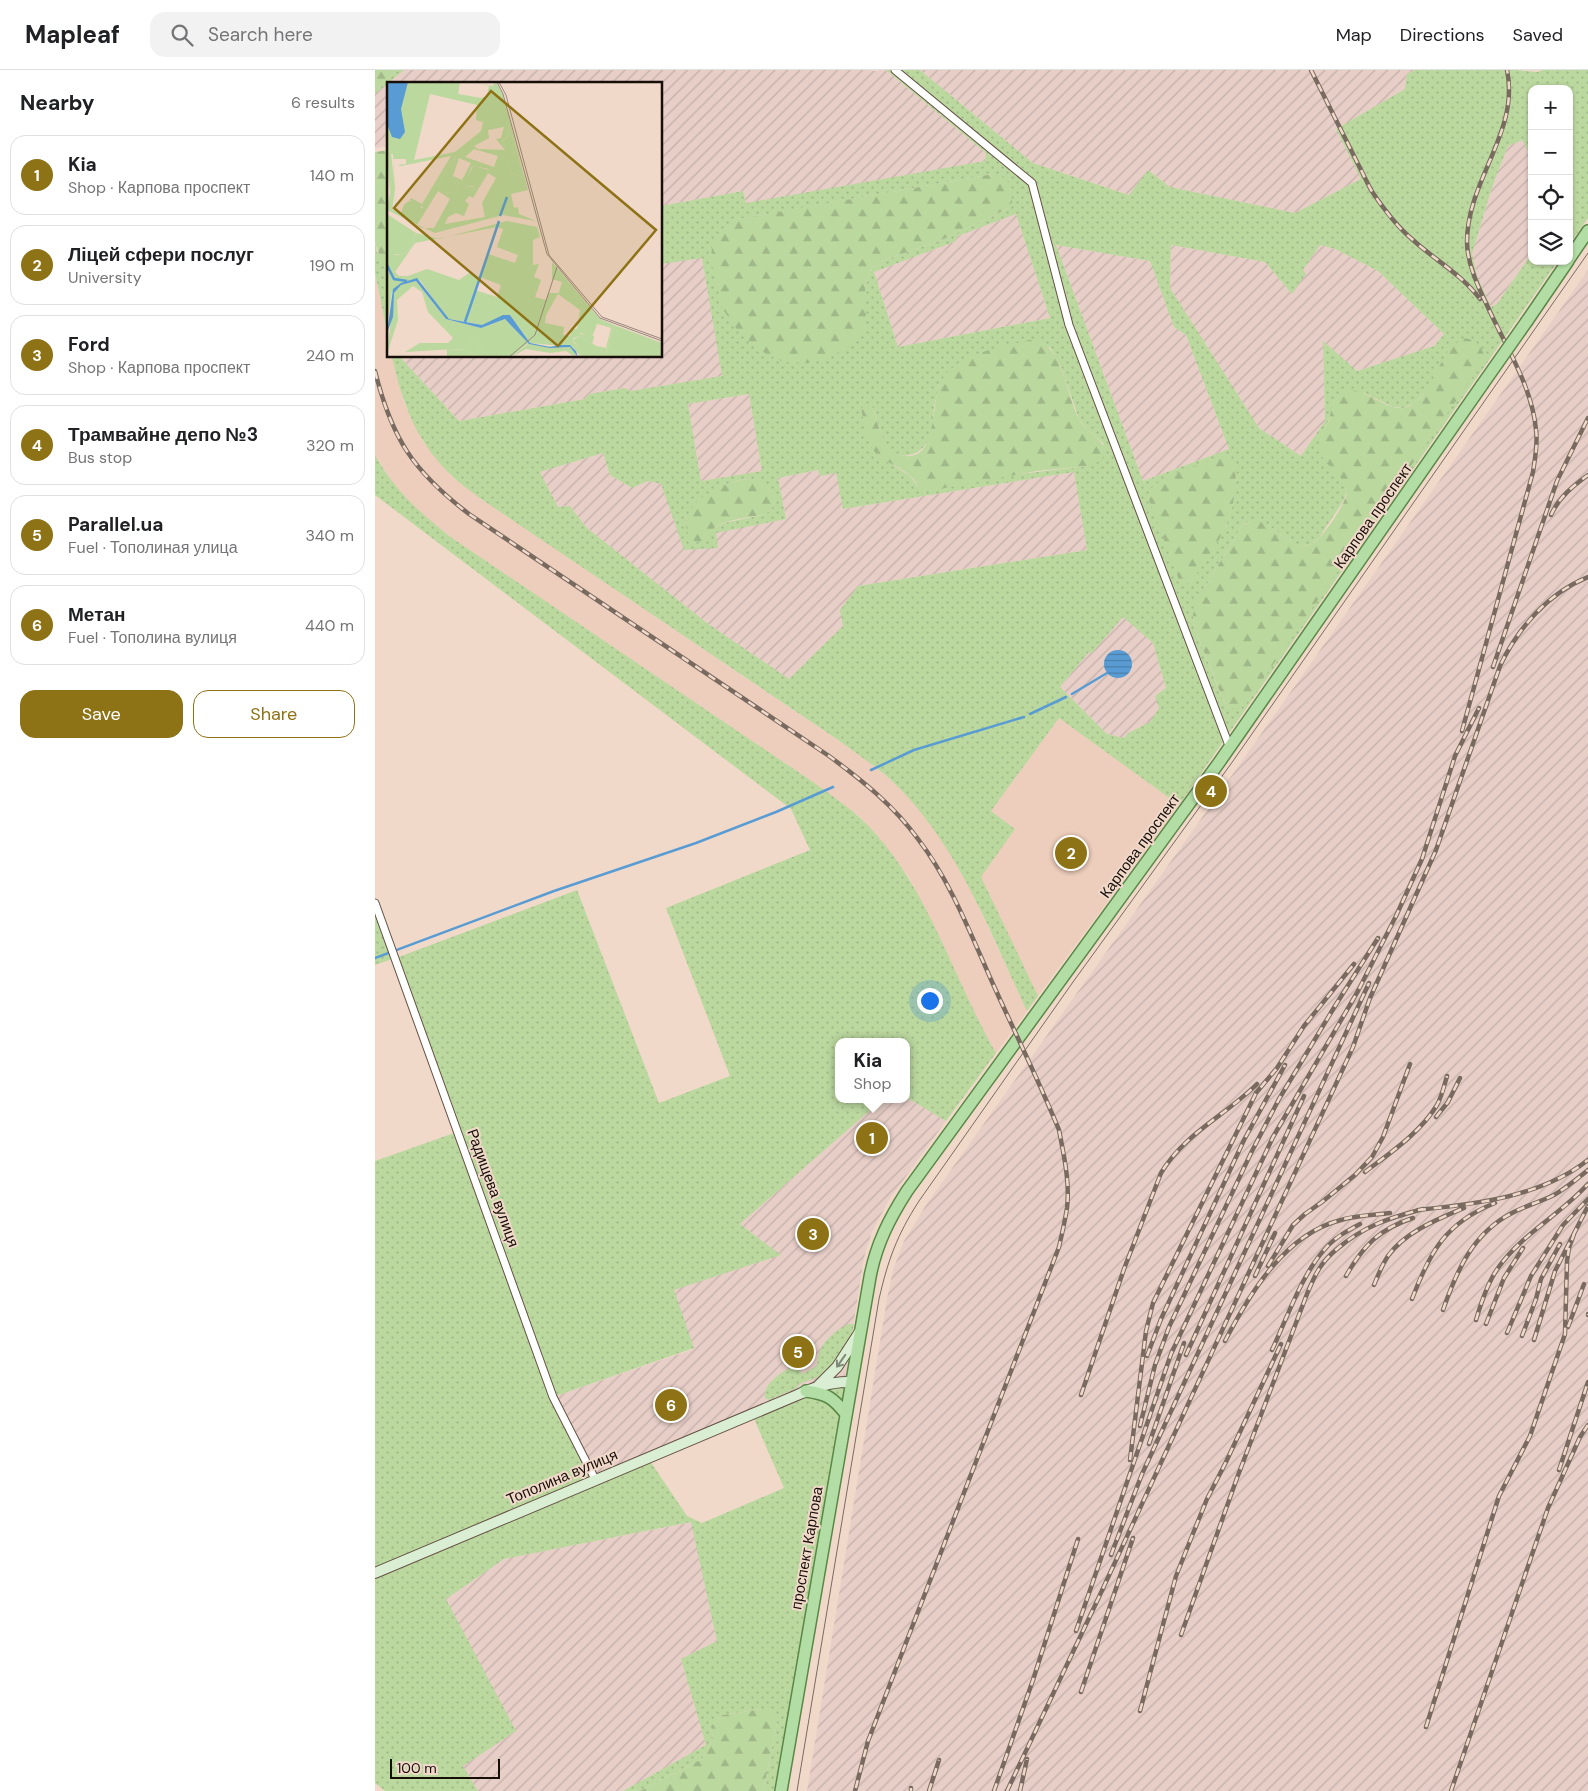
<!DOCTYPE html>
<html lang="en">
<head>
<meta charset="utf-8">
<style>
	:root { --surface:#fff; --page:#f2f2f2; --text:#202124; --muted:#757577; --line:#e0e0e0; --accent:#8d7216 }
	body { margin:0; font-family:"DM Sans",sans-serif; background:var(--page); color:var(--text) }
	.controls { position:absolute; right:15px; top:15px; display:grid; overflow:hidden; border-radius:10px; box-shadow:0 1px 4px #0004 }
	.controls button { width:45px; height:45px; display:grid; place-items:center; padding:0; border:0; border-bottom:1px solid var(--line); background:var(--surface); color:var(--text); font:25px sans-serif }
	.scale { position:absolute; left:15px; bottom:12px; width:110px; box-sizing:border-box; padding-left:5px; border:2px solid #160e09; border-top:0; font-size:14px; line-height:18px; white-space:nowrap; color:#160e09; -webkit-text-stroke:4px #f1d9ca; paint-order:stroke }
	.you { position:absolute; left:554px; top:930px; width:18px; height:18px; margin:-12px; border:4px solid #fff; border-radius:50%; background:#1a73e8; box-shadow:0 0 0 8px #1a73e833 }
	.badge { display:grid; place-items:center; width:32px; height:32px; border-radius:50%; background:var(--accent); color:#fff; font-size:16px; font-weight:700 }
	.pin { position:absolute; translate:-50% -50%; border:2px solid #fff; box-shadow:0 1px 5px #0006 }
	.popup { position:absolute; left:460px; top:968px; width:75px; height:65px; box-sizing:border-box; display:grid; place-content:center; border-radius:10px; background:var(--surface); filter:drop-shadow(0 1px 4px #0005); font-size:16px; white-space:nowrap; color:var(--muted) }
	.popup b { font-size:19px; color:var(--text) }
	.popup::after { content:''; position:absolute; left:50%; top:100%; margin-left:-10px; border:10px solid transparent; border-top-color:var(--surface) }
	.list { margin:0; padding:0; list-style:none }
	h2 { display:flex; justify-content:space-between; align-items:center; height:65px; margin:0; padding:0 20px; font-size:21px }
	h2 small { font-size:16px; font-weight:400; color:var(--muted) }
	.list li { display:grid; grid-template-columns:32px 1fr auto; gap:15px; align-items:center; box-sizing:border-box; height:80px; margin:0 10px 10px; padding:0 10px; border:1px solid var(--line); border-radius:15px }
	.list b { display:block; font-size:19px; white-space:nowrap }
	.list p { margin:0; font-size:16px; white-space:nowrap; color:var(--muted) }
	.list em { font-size:16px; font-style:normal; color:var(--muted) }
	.actions { display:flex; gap:10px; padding:15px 20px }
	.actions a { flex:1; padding:11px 0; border:1px solid var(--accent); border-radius:15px; text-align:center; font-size:18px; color:var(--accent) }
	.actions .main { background:var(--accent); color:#fff }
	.icon { flex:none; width:28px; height:28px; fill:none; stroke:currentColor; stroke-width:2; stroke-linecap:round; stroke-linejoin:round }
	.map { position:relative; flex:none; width:1213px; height:1721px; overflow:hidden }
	header { display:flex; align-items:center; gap:30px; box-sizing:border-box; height:70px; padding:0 25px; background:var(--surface); border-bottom:1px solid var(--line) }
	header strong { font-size:24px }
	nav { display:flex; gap:28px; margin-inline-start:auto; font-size:18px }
	.search { width:350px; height:45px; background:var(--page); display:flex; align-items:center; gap:12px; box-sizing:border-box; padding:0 18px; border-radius:15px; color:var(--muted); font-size:19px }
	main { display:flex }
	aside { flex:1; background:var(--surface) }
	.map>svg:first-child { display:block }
	.industrial { fill:url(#industrial-furrows) }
	.built { fill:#edcdbb }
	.grass { fill:url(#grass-dots); fill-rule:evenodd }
	.forest { fill:url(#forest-firs) }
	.water { fill:url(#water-rules) }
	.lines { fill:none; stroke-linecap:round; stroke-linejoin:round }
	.stream { stroke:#599cd4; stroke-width:2.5 }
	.street-casing { stroke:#655145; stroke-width:9 }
	.secondary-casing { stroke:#655145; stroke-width:12 }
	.primary-casing { stroke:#5a8747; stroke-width:14 }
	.street { stroke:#fff; stroke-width:7 }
	.secondary { stroke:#d9eed2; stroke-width:10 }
	.primary { stroke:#b2dea5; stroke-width:11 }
	.tram { stroke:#796a60; stroke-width:1 }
	.rail-casing { stroke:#796a60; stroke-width:4.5 }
	.rail { stroke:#f1d9ca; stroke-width:2.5; stroke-dasharray:8; stroke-linecap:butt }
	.primary-bridge-casing { stroke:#5a8747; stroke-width:14; stroke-linecap:butt }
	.primary-bridge { stroke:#b2dea5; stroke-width:11 }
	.oneway { stroke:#818978 }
	.labels { text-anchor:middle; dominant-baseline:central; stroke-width:4; stroke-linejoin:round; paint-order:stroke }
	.street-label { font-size:15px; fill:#160e09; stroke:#f1d9ca }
	.inset-river { fill:none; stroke:#599cd4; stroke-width:2.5 }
	.inset-road { fill:none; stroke:#99887d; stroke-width:1 }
	.view { fill:#8d7216; fill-opacity:0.15; stroke:#8d7216; stroke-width:2.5 }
	.inset-edge { fill:none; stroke:#160e09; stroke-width:2.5 }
</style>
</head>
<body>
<header>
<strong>Mapleaf</strong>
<div class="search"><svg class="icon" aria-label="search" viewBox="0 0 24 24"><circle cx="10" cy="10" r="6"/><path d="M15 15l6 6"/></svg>Search here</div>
<nav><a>Map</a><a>Directions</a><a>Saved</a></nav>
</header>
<main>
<aside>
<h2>Nearby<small>6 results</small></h2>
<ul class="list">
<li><span class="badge">1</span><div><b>Kia</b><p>Shop · Карпова проспект</p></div><em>140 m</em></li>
<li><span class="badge">2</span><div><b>Ліцей сфери послуг</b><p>University</p></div><em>190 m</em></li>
<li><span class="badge">3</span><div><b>Ford</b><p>Shop · Карпова проспект</p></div><em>240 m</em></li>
<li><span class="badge">4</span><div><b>Трамвайне депо №3</b><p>Bus stop</p></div><em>320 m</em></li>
<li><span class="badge">5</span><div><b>Parallel.ua</b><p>Fuel · Тополиная улица</p></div><em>340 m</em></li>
<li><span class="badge">6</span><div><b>Метан</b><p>Fuel · Тополина вулиця</p></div><em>440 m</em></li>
</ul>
<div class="actions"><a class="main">Save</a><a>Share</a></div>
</aside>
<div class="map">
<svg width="1213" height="1721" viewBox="0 0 1213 1721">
	<defs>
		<pattern id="industrial-furrows" width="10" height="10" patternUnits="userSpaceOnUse" patternTransform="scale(1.25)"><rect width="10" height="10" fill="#e7cec7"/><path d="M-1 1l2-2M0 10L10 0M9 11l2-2" fill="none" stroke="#c5b0aa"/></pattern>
		<pattern id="grass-dots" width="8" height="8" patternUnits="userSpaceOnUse" patternTransform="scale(1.25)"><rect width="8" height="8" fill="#bbd89f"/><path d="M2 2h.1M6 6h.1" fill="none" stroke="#a0b888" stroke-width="1.8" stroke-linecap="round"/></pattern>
		<pattern id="forest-firs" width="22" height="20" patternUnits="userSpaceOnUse" patternTransform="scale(1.25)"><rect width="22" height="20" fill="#bbd89f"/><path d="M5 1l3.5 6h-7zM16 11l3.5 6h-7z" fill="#a0b888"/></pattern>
		<pattern id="water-rules" width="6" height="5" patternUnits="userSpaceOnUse" patternTransform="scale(1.25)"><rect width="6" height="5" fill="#599cd4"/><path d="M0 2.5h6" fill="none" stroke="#497eaa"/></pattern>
	</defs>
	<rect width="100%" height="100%" fill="#f1d9ca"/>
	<path class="industrial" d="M29,0H495L497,1L511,0L611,83L610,91L371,134L368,121L286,136V14H14V76L0,78V24Z
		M545,0H1040L1032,4L1030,19L961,59L987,109L920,143L795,117L773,100L755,125L658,93Z
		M1147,69L1157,89V183L1122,234L1116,237L1102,206L1097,184L1116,120L1133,76Z
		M641,144L675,248L523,277L499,202L579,172L583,166Z
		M681,175L775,191L799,257L811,265L854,379L768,411Z
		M796,175L890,192L917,224L927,200L945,175L960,179L1003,201L1069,264L1059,276L982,301L948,272L950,351L926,386L884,358L795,218Z
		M327,187L348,306L255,321L249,318L214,324L210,329L84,351L24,286H286V194Z
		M1213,200V1721H432L512,1229L518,1200L529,1171L551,1135L831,742Z
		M374,324L387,401L326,411L313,334Z
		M228,383L235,405L257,418L273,411L286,414L343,477L340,463L411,449L403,408L444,400L461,403L469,439L699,402L712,480L483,516L468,556L415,610L332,553L212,458L195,436L183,437L165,402Z
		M748,546L778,573L791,618L784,638L775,652L753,663L749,668L732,664L685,617L714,581L716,583Z
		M531,1027L571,1051L514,1130L497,1162L489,1188L470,1307L220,1409L178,1327L319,1279L298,1220L406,1185L365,1154L508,1029H531Z
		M317,1452L342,1571L306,1589L331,1675L248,1721H103L88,1696L70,1529L129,1489Z"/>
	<path class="built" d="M0,203L14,271V286H17L29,333L48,372L77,407L106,429L486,686L516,710L537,731L556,755L574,781L596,820L652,941L621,983L604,954L564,866L533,806L500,763L484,746L438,712L77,468L45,443L18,413L0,385Z
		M684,648L804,735L663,926L605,807L640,759L616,741Z"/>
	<path class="grass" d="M23,0H29L0,24V19Z
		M511,0H545L658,93L754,125L773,100L795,117L920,143L986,109L961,59L1030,19L1032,4L1040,0H1141L1162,2L1168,0H1213V148L1194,175V19H1157V89L1147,70L1133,76L1116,120L1097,184L1102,206L1116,237L1122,234L1157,183V191H1183L804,735L684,648L616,741L640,759L606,807L663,926L652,941C614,860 583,774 517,711C502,697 483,685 466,672L106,429C96,421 85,414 76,405C41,371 27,333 17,286H24L84,351L210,329L214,324L250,318L255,321L347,306L327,188L286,194V136L368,121L371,133L610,91L611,83ZM618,104L634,138L569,169L504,192L494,202L490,217L347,160L364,149ZM641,144L675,248L523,277L499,202L579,172L583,166ZM681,175L775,191L799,257L811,265L854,379L768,411ZM796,175L890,192L917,224L931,204L928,200L945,175L960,179L1003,201L1069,264L1059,276L982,301L948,271L950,351L926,386L884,358L795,218ZM675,277L686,297L704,349L712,359L729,374L712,396L543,416L534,405L504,386L499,380L495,373L486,339L498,338C502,348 504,361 509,371C521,395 548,387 556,365C559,356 558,347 559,338C560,330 563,322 564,315ZM1050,322L855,638L849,632L844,620L820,559L818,545L829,519L866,457L873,452L893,455L918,474L927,476L936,474L944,468L969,430L972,421L970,413L945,371L954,349L959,330L989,323L1018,337L1029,338L1040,333ZM374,324L387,401L326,411L313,334ZM228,383L235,405L257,418L273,411L286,414L309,480L343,478L341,463L411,449L403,408L443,400L445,406L461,403L468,439L699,402L712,480L483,516L465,540L468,556L414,609L332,553L212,458L195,436L183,437L165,402ZM861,403L857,438L851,456L815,513ZM381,409L400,429L398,436L391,444L349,453L317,469C295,442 340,418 361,411C368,409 375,409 381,409ZM748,547L778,573L791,618L780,626L784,638L775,652L753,663L749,668L732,664L685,617L714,582L716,584Z
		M0,172L2,182L14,197V271L0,203Z
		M0,385C20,421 45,443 77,468L438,712C460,728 482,742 500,763C556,826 579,910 621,983L571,1051L531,1027V972H463V1029H508L365,1154L406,1185L299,1220L319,1278L178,1327L220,1409L273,1388L312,1446L327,1453L409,1418L377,1344L470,1307L467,1343L399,1721H388L402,1653L387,1639L347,1645L336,1656L338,1669L327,1689L265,1721H248L331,1675L306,1589L342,1571L316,1452L129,1489L71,1529L141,1661L88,1696L103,1721H10L0,1713V1091L82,1062L20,888L0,895V833L21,888L202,820L284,1033L355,1006L291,838L435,780L416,739L0,425Z
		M474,1254H479C475,1277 462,1289 448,1307L446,1306L424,1314L422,1318L394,1330L390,1328C387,1313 410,1300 422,1294L427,1304L442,1296C444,1278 447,1274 460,1262C465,1259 468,1256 474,1254Z"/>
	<path class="forest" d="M0,0H23L0,19Z
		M14,80V197L6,190L0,172V82Z
		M618,104L627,107L636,115L637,132L634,138L569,169L504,192L494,202L490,217L491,243L490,259L474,277L454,287L433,293L408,292L388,282L365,264L347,238L336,191L337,176L347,160L363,149Z
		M1090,268C1103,271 1107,276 1110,289L870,635L864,639L855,638L849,632L820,559L818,545L821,532L829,519L866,457C897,433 912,494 942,470C951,462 971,433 972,422C972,419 970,414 968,411C962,401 949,394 945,382C942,371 950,360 954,350C956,343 956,334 960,328C978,304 1008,342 1029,338C1054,332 1062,293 1077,276C1081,273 1086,270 1090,268Z
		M664,269C691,288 690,321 704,349C711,362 726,367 731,381L727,389L721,393L712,396L662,401L553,421C541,417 542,411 533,404C525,397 515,394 506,388C492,378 490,355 486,339L491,333L495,334L498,338C504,355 507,383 530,386C563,390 556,333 565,314C567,309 572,302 576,299C597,281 628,277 654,270Z
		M849,386L856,388L861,395C861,408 860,424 857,438C851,463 831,492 815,513L809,514L804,510L774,430C774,426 774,422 776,419C785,405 832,392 849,386Z
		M381,409C399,416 408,429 391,444C377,447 354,449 342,456C335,460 332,473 322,472C317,471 313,465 312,461C305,435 341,416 362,411C368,409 375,409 381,409Z
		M387,1639L399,1643L402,1653L388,1721H265L327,1689L338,1669L336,1656L347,1645Z"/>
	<path class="water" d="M729 594a14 14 0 1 1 28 0a14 14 0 1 1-28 0Z"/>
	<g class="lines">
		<path class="stream" d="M697,624L732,603
			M655,644L691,627
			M496,700L539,680L649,647
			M0,888L179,821L321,773L401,742L458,717"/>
		<defs>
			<path id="street" d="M520,0L657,113L694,255L855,678
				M0,833L178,1327L220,1409"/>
			<path id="secondary" d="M443,1316L462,1297L484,1263
				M0,1503L420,1326C438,1318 456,1311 476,1312"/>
			<path id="primary" d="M1194,189L1213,161
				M1152,251L1193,191
				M431,1321C453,1324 458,1328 471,1344
				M406,1721L495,1207C501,1175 514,1149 532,1121L843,694L1107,315"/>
		</defs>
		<use href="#street" class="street-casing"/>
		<use href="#secondary" class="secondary-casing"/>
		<use href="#primary" class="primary-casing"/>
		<use href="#street" class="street"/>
		<use href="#secondary" class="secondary"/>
		<use href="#primary" class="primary"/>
		<path class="tram" d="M422,1721L504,1229C513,1190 522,1165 544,1131L698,912L858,691L1213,183"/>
		<defs>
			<path id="rail" d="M936,0L996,120C1008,138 1021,156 1038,170C1060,190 1087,205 1105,229
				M0,301C17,369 38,401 94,444L454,686C488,711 518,735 543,769C576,812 596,865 618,914C640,963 664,1011 684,1060C689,1086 695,1112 692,1138C690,1151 687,1164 684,1177L493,1671L480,1721
				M1176,445C1184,427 1198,416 1213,405
				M1118,597L1182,411L1213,348
				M1087,661L1158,402C1160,388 1163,374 1161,360C1157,315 1129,274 1111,233C1102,215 1092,192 1092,172C1092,110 1145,62 1132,0
				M1061,1047L1073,1032L1085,1008
				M990,1102C1015,1083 1045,1063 1062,1035C1067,1026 1069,1016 1072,1006
				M1043,1140C1101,1134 1166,1127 1213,1090
				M893,1196L918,1155L930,1144L947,1132L980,1105L997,1087L1008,1067L1035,994
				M880,1206L900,1163
				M971,1206C988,1176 1004,1159 1038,1148
				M999,1215C1003,1205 1007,1195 1013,1186C1030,1162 1063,1149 1089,1138
				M1037,1229C1055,1182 1070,1153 1120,1133
				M1068,1240C1082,1200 1098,1163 1137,1143C1150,1136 1165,1132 1179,1125C1191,1118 1202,1109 1213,1100
				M1213,1245V1244
				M1101,1250C1106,1233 1113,1212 1123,1198C1147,1164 1186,1144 1213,1114
				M1111,1254L1129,1208L1148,1178
				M1193,1257L1209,1214
				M1132,1263L1156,1206L1188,1155L1213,1129
				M1147,1266L1161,1229L1166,1209L1185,1174
				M1159,1270L1180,1201L1213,1136
				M850,1271C875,1223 910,1164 966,1150C982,1145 999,1145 1015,1143
				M897,1280C912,1248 927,1204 950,1179C959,1168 972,1161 985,1154
				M811,1285L929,1026
				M772,1286L786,1249L869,1070L910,995
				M706,1325L749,1199L786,1103C810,1063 850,1046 882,1014
				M765,1356L780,1295L794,1257L876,1083L904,1029L960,936L1003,868
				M774,1374L809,1273
				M755,1390L771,1261L778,1233L881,1023L902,998L929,956L979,894
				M1184,1400L1213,1312
				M736,1485L767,1404L994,913
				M701,1561L796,1284L898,1067L983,921L1021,846L1047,789L1080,686L1104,638
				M806,1565L862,1408L932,1224C936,1215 940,1204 946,1196C950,1190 956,1184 962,1179C989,1156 1014,1148 1048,1139
				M706,1622L758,1468
				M765,1641L801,1506L817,1466L832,1429L851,1392L906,1274
				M1051,1657L1124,1426L1155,1366L1190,1264L1192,1191L1194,1178L1199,1164
				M536,1721V1718
				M554,1721L564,1690
				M619,1721L658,1610L703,1469
				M632,1721L724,1527L978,977L995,928L1061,780L1125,596C1143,558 1173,523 1213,507
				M645,1721L652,1689
				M1076,1721L1173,1438L1205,1367L1213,1355"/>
		</defs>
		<use href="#rail" class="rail-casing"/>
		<use href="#rail" class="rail"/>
		<defs>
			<path id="primary-bridge" d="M1107,315L1152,251"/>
		</defs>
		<use href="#primary-bridge" class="primary-bridge-casing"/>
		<use href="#primary-bridge" class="primary-bridge"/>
	</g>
	<defs><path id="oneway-shaft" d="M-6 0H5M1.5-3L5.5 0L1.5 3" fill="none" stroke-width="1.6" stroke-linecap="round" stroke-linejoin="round" transform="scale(1.25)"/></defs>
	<use class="oneway" href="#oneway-shaft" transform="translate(466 1291) rotate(125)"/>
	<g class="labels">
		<g class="street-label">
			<text transform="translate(998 446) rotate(-55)">Карпова проспект</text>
			<text transform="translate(765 776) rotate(-54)">Карпова проспект</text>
			<text transform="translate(118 1118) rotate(70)">Радищева вулиця</text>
			<text transform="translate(187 1407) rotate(-23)">Тополина вулиця</text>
			<text transform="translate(432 1478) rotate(-80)">проспект Карпова</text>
		</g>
	</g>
	<g transform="translate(12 12)">
		<rect width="275" height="275" fill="#f1d9ca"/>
		<path d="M0,0H73L71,12L94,16L100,14L102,4L87,0L105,4L109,0L116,13L141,108L124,112L127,126L131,125L132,132L149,139L116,133L48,151L0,128H8V107L6,72H0ZM43,12L90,23L89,38L96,40L94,49L68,70L27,78ZM122,42L137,93L136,95L124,91L120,79L127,73L125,66H119L115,59L121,54ZM117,45L114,56L109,57L118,68L91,67L87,64L102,56L101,48ZM87,67L111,74L107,85L78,75ZM64,74L35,122L24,116L13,132L9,129L6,77H19V82L10,83L14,84ZM69,74L65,93L70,105L67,110L57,111L51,107L50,103ZM72,76L84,81L75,98L66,94ZM85,84L102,87L91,106L83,108L78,105L87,104L81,95ZM101,91L109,96L95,121L98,135L58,142L61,135L69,131L77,134L82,122L78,119L82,114L86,116ZM51,109L63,117L47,146H35L30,143ZM23,118L36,125L25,140L14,133ZM120,139L150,145L153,155L146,158V183L152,182L147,195L154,198L148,215L159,218L161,211H172L175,200L165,197V180L213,237L227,243L219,271L223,275H216L214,267L193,254L186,256V260L193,266L194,275L186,265L143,261L123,233L98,243L62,237L33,198L16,201L5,210L0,243V163L7,173L16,172L23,167L29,151L52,157ZM110,145L116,147L110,165L131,173L128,181L101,172L93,195L82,191L72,198L40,187L21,194H12L8,190L28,161ZM93,195L114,203L110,215L88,208ZM171,212L193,228L190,247H185L183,254L176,253L177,245L158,241L159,233ZM194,220L211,237L224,245L210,242L207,254L193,252ZM210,242L224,246L219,266L205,263ZM29,199L59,237L94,246L118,237L142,262L163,266L183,265L188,269L190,275L176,265L162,267L140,262L124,275H103L82,256H66L41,230L35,210L26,204L10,218L11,238L0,272L7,211L14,203ZM60,267L79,268L90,275H60Z" fill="#bbd89f" fill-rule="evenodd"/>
		<path d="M122,42L137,94L136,95L124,91L120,79L127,73L125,66H119L115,60L121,54ZM4,71L8,107L5,130L0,126L3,111L0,72ZM69,74L65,93L70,105L67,110L57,111L50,107V103ZM86,84L102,88L91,106L83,108L78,105H87L81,95ZM15 129a10 10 0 1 1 20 0a10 10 0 1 1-20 0ZM0,132L29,151L23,167L16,172H8L4,177L0,163ZM196,219L211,237L225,245L210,242L205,255L191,250L194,230L192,224ZM193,254L214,267L216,275H194L193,266L185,258ZM66,256H82L103,275H90L79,268L68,267L18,270L33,261H61ZM141,262L184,267L188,275L179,269L163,271L139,267L124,275Z" fill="#bbd89f"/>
		<path d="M8,190L12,194L32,195L74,237L92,241L121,231L127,235L139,254L127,235L121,232L95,243L59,235L33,198L14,201L5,210Z" fill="#bbd89f"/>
		<path d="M227,243L275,261V275H223L219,272Z" fill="#bbd89f"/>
		<path d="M0,0H21L14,27L18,50L13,57L5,55L0,42ZM30,196L62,237L95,243L116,233H123L143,261L163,265L172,263H183L189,269L191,275L183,265L163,266L142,262L118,237L94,246L59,237L29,199L14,203L7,211L6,235L0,251L6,207L14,201Z" fill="#599cd4"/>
		<path class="inset-river" d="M113,134L120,115M0,183L7,197L20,199M78,240L112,139"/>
		<path class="inset-road" d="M110,0L116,12L160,172L213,236L275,259M112,0L119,13L162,173L215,235L275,257M122,275L148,253L170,185"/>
		<path class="view" d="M104,9L269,148L171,264L7,126Z"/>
		<rect width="275" height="275" class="inset-edge"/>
	</g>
</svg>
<div class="controls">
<button>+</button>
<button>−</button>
<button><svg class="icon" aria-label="locate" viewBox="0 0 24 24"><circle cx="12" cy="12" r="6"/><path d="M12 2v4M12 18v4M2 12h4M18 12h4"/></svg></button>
<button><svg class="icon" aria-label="layers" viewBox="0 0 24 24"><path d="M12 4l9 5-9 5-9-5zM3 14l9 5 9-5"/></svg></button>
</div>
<div class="scale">100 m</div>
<div class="you"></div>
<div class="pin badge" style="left:497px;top:1068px">1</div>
<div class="popup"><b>Kia</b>Shop</div>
<div class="pin badge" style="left:696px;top:783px">2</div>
<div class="pin badge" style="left:438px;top:1164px">3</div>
<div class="pin badge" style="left:836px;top:721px">4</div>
<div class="pin badge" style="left:423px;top:1282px">5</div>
<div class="pin badge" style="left:296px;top:1335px">6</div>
</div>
</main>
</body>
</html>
